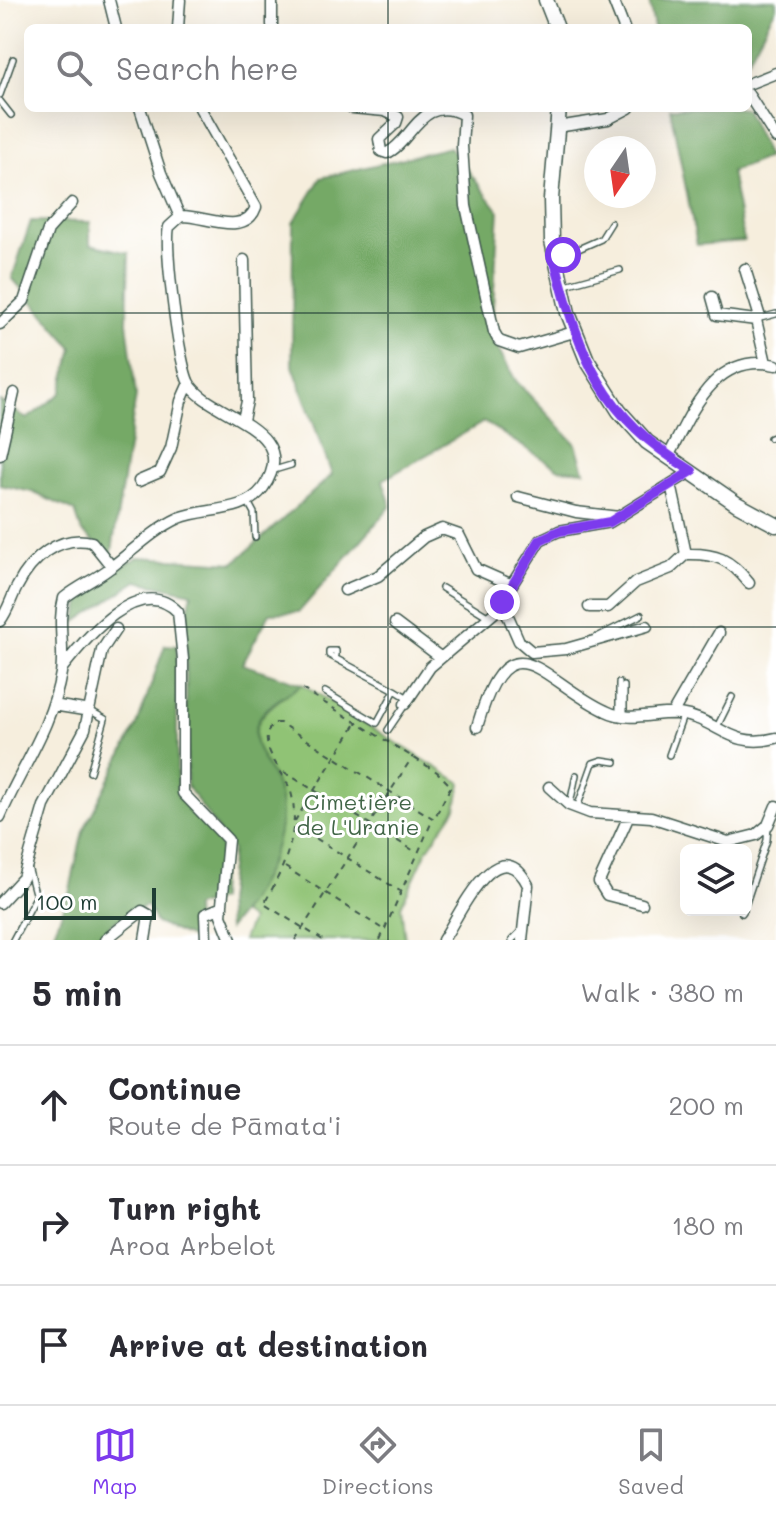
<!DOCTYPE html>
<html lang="en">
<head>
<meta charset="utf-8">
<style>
	:root { --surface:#fff; --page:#f2f2f3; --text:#2b2b33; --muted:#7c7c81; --line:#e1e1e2; --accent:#7c3aed }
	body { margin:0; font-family:Mali,sans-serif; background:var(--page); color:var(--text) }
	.controls { position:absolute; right:24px; bottom:24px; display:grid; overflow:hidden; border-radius:12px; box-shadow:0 8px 32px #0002 }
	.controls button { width:72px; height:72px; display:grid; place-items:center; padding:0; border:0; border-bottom:2px solid var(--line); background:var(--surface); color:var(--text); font:40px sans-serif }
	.compass { position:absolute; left:584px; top:136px; width:72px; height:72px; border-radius:50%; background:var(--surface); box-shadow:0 8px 32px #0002; rotate:193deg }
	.scale { position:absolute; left:24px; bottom:20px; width:132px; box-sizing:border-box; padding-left:8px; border:4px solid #1f3d34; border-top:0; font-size:22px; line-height:28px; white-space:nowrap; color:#1f3d34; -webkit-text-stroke:6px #fff; paint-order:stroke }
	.stop { position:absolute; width:24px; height:24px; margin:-18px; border:6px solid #7c3aed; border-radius:50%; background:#fff }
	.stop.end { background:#7c3aed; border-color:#fff; box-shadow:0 2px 8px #0008 }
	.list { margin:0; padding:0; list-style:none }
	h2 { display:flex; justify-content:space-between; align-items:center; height:104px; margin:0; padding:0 32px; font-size:34px }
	h2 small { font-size:26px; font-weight:400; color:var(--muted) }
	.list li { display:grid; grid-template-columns:52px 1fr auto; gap:24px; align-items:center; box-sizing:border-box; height:120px; padding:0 32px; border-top:2px solid var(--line) }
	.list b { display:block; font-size:30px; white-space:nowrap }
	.list p { margin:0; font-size:26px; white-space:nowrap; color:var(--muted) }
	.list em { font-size:26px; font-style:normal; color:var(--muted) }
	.icon { flex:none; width:44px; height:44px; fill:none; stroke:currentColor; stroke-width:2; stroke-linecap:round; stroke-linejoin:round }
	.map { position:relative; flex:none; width:776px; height:940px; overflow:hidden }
	.search { position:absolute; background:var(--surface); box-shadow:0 8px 32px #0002; left:24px; right:24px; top:24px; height:88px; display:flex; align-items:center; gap:20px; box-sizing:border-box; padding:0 28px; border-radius:12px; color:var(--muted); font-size:30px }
	.sheet { height:464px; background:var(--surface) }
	nav { display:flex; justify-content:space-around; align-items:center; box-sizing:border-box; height:112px; border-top:2px solid var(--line); background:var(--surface); font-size:22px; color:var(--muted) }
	nav a { display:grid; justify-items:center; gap:4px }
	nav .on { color:var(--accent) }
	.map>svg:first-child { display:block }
	.green { fill:#90c374; stroke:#588054; stroke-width:2 }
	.forest { fill:#74a966; stroke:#4a734d; stroke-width:2 }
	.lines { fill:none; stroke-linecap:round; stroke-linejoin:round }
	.service-casing { stroke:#3f584d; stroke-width:8 }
	.minor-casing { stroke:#3f584d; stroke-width:13 }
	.secondary-casing { stroke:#3f584d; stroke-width:17 }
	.path { stroke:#3f584d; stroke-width:2; stroke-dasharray:6 6; stroke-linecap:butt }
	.service { stroke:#fff; stroke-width:5 }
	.minor { stroke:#fff; stroke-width:10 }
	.secondary { stroke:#fff; stroke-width:14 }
	.route { stroke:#7c3aed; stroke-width:10 }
	.grid { fill:none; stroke:#1f3d34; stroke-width:2; stroke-opacity:0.55 }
	.labels { text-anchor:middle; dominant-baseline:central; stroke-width:6; stroke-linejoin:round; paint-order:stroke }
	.park-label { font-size:22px; fill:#416547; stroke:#fff }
</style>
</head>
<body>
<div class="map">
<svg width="776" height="940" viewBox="0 0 776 940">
	<rect width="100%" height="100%" fill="#fff"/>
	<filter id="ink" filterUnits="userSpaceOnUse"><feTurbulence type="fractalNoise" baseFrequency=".0125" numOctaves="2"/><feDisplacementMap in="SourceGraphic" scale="16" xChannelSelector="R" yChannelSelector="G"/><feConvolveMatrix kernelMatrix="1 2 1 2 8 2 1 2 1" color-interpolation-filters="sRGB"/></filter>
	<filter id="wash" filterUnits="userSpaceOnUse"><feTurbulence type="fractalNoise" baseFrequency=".006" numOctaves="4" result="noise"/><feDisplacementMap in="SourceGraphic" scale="32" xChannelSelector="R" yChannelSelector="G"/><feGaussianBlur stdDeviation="1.8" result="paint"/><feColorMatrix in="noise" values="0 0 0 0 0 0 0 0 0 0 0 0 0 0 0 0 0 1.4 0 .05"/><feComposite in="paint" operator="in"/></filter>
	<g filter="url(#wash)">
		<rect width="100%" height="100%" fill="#f6eedd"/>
		<path class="green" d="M302,684L461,783L456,808L427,850L401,906L405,940H243L251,920L241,913C262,878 281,848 280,805C280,790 272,777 265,765C239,722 270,707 302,684Z"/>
		<path class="forest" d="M649,0H776V7L748,60V28H654Z
			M670,108H745L768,157L731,172L744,241L697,245Z
			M450,147L499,211L491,336L516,381L576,444L584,471L559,469L484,422L383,480L391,506L299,612L270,613L242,664L302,684C289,694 267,704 259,719C247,745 266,760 275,782C295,831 259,893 228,929L226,902L232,850L187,786L186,618L192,593L137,581L76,622L85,587L139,557L234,563L332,475L292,363L293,223L321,178Z
			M31,221L90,222V244L129,253L127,322L136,396L111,557L82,532L75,511L32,492L0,485V401L27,419L61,393L73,348L12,278Z
			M165,645L177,646V796L221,839L219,900L195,907L196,940L156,923L147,905L112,923L97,940H51L69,894L83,831L137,725Z"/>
	</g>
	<g filter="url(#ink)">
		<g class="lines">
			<defs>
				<path id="service" d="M0,95L13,59
					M0,101L11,115
					M558,258L601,239L611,223
					M562,286L620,270
					M757,319L776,314
					M770,438L776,436
					M271,471L291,465
					M248,502L254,513L255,537
					M442,588L489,617
					M597,637L641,615
					M336,655V651H329V655L395,690
					M619,683V714
					M325,692L377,723L395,690L408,698
					M624,716V686
					M716,729L732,697
					M388,730L405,705
					M669,755L683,716
					M90,772L105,719L91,711
					M570,804L576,775
					M577,808L593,763L602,760L615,762
					M746,903L767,840L768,826
					M742,913L744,910
					M13,940L36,897L28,867
					M512,940L523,929"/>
				<path id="minor" d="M109,0L116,28
					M272,0V25
					M613,0L624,28
					M178,28L180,0
					M748,84L776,73
					M748,94L776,138
					M140,108L161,173L180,217
					M352,108L385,111L398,117L396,123L379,139L381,151L387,153C411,143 422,92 464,115L462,146L466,206L494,332L499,341L519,348L574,332
					M557,127L608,119L629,108
					M745,269L759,314L756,320
					M712,297L717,315L756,320L766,363
					M0,324L24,301L48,230L72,203
					M243,420L247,401L244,260
					M0,455L14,393
					M668,457C692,412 714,351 776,365
					M139,481L160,472L171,448L181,401L189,383
					M671,484L686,554
					M518,497L576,512L619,517
					M345,590L378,576L424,537L442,529L459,535L476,569L510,584
					M502,602L519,641L532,652L566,649L647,626
					M589,607H608L636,582L671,568L686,554C716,553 730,559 749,583
					M0,621C8,611 11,598 17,587C31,559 59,534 92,542L112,567
					M395,623L440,657
					M63,667C85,639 140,572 178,612L183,659V793L228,840L221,915L231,940
					M405,704L430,667L494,613L540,540L559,531L610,522L692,471
					M53,705L90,711
					M672,714L719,633
					M477,727C510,612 541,681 606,711C630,723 654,712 679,714C718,719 730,750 776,738
					M549,787L569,805L590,813L651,817L728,842L756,835L768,825L776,806
					M0,817C21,768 52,727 61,673C65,647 57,623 64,598C79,586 96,579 110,568C133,551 153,530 179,518C206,507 244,514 263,488C305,428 207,416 189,383C179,365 164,247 169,227L181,216C204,215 245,238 256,207L200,108
					M628,818L599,882L607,895L642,904
					M0,903L23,878L44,806L85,729L102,650L116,629
					M105,940L142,911L149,915L145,940
					M206,940L205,914L222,907
					M443,940C459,916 498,826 528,885L522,940"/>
				<path id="secondary" d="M546,0L557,28
					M559,108L551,199L552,241L568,313L587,360L619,411L647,442L737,504L776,525"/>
			</defs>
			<use href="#service" class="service-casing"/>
			<use href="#minor" class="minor-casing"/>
			<use href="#secondary" class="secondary-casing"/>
			<path class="path" d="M302,689L437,772L451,786L434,819L280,723H274C252,744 287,772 292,796C300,833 282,872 264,904L323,940
				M355,725L293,824L400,891
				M284,772L416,852
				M285,867L381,928
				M295,940L413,756
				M380,940L432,821"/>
			<use href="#service" class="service"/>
			<use href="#minor" class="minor"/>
			<use href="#secondary" class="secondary"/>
		</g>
	</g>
	<g class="lines" filter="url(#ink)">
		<path class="route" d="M502,602L540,540L559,531L610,522L692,471C601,415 581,360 555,261L563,255"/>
	</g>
	<path class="grid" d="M388,0V28M388,108V940M0,313H776M0,627H776"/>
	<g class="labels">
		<g class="park-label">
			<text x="358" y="801">Cimetière<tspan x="358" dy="25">de L'Uranie</tspan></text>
		</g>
	</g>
</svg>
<div class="controls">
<button><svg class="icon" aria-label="layers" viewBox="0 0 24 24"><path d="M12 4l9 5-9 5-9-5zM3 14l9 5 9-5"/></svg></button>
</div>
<svg class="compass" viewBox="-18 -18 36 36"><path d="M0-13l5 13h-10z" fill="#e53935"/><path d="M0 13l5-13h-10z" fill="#7c7c81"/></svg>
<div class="scale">100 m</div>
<div class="stop" style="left:563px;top:255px"></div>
<div class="stop end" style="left:502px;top:602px"></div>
<div class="search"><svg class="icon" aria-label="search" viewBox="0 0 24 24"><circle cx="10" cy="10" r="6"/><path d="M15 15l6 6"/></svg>Search here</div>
</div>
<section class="sheet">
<h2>5 min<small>Walk · 380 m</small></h2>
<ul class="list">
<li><svg class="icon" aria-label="ahead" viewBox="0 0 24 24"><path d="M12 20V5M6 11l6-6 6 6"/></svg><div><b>Continue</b><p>Route de Pāmata'i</p></div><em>200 m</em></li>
<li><svg class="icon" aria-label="right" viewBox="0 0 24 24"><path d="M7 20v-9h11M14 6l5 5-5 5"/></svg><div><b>Turn right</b><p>Aroa Arbelot</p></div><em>180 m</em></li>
<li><svg class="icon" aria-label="arrive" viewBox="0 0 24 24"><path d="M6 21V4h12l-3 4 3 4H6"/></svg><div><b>Arrive at destination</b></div></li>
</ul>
</section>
<nav>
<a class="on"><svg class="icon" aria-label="map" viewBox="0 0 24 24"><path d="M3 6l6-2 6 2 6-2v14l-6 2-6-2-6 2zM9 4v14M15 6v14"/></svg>Map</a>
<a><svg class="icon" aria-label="directions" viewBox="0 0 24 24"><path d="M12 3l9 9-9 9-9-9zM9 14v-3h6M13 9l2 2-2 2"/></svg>Directions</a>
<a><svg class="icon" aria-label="saved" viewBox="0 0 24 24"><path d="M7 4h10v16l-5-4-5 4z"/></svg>Saved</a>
</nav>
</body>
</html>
